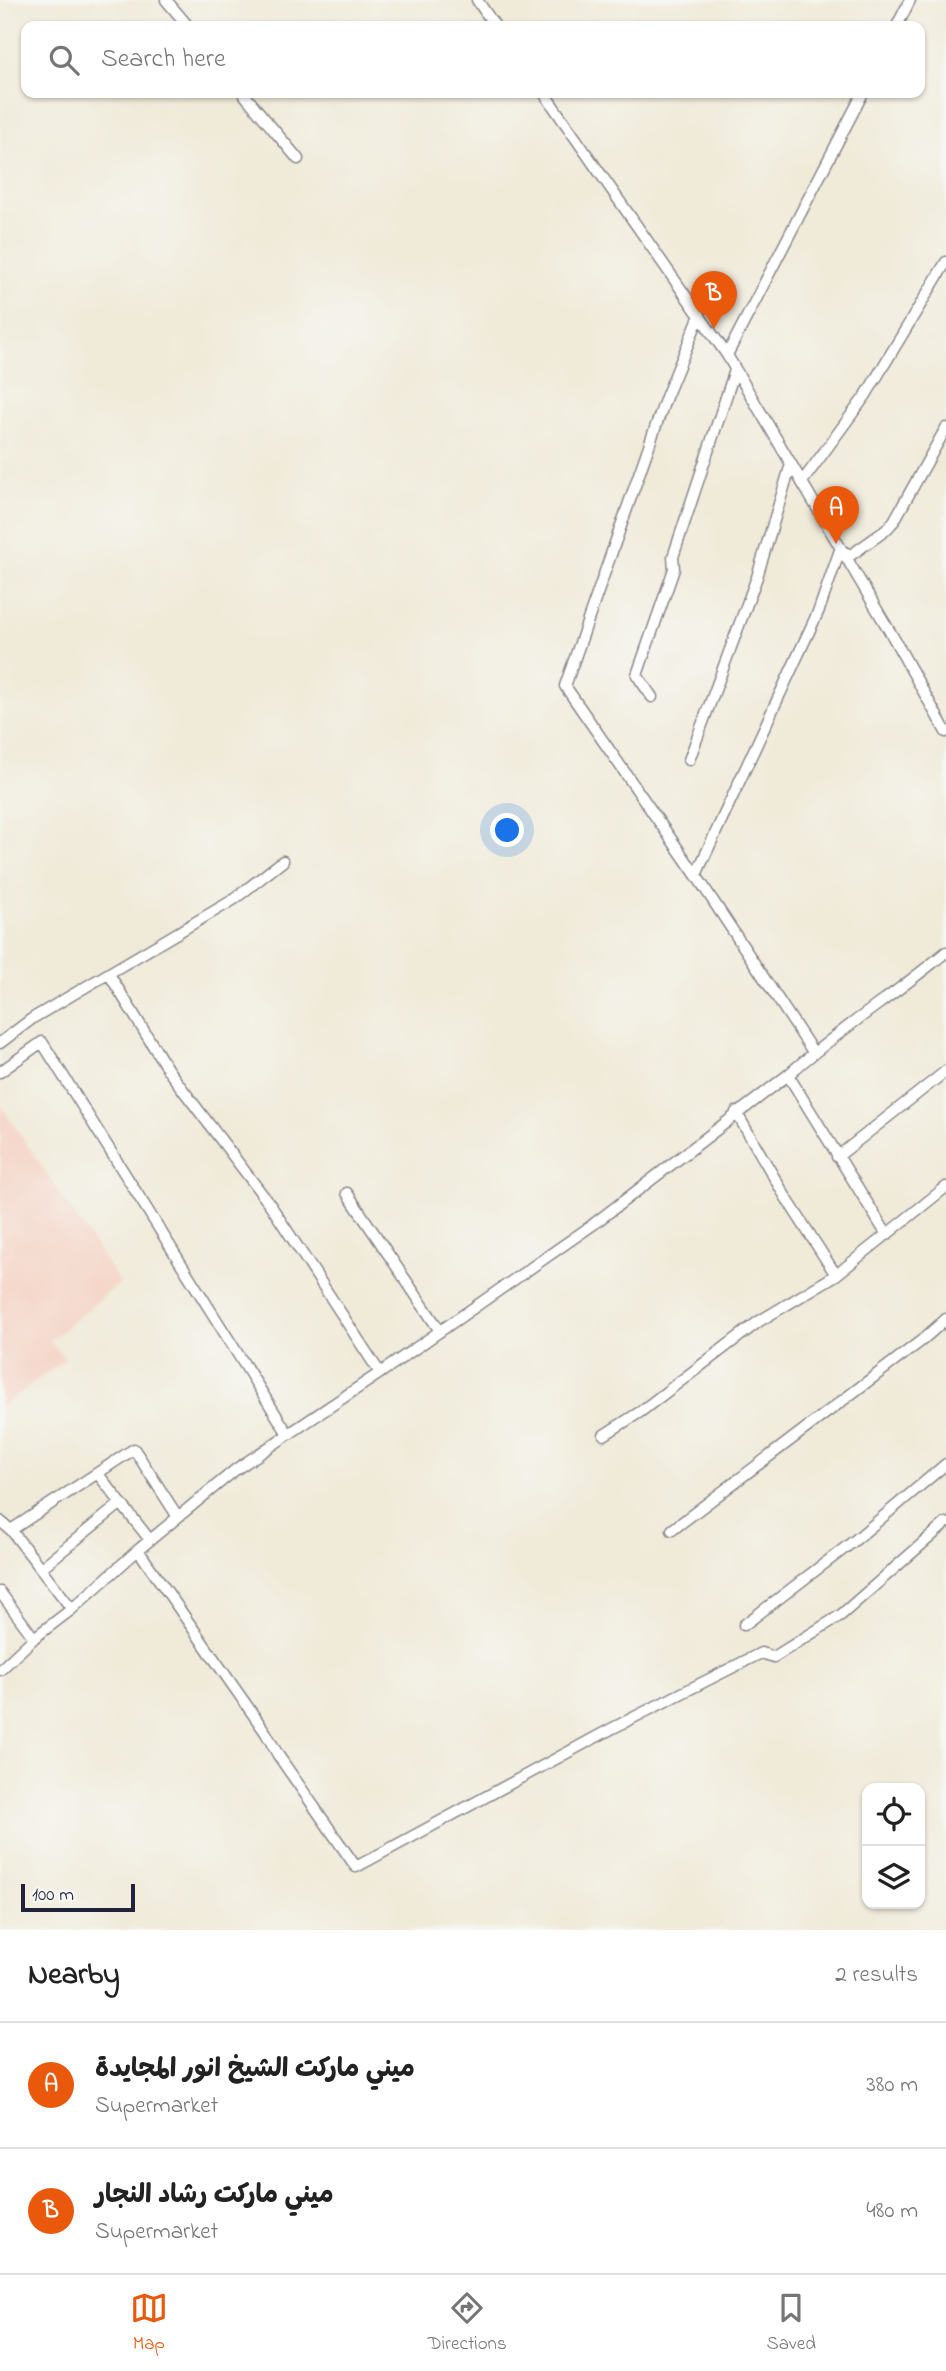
<!DOCTYPE html>
<html lang="en">
<head>
<meta charset="utf-8">
<style>
	:root { --surface:#fff; --page:#f6f6f6; --text:#222; --muted:#767676; --line:#e0e0e0; --accent:#ea580c }
	body { margin:0; font-family:"Indie Flower","Playpen Sans Arabic",sans-serif; background:var(--page); color:var(--text) }
	.controls { position:absolute; right:21px; bottom:21px; display:grid; overflow:hidden; border-radius:14px; box-shadow:0 2px 5px #0004 }
	.controls button { width:63px; height:63px; display:grid; place-items:center; padding:0; border:0; border-bottom:2px solid var(--line); background:var(--surface); color:var(--text); font:35px sans-serif }
	.scale { position:absolute; left:21px; bottom:18px; width:114px; box-sizing:border-box; padding-left:7px; border:4px solid #22223b; border-top:0; font-size:19px; line-height:24px; white-space:nowrap; color:#22223b; -webkit-text-stroke:5px #f6f6f2; paint-order:stroke }
	.you { position:absolute; left:508px; top:831px; width:24px; height:24px; margin:-18px; border:5px solid #fff; border-radius:50%; background:#1a73e8; box-shadow:0 0 0 10px #1a73e833 }
	.badge { display:grid; place-items:center; width:46px; height:46px; border-radius:50%; background:var(--accent); color:#fff; font-size:23px; font-weight:700 }
	.pin { position:absolute; translate:-50% -58px; filter:drop-shadow(0 2px 4px #0008) }
	.pin::after { content:''; position:absolute; top:37px; width:24px; height:21px; background:inherit; clip-path:polygon(0 0,100% 0,50% 100%) }
	.list { margin:0; padding:0; list-style:none }
	h2 { display:flex; justify-content:space-between; align-items:center; height:91px; margin:0; padding:0 28px; font-size:30px }
	h2 small { font-size:23px; font-weight:400; color:var(--muted) }
	.list li { display:grid; grid-template-columns:46px 1fr auto; gap:21px; align-items:center; box-sizing:border-box; height:126px; padding:0 28px; border-top:2px solid var(--line) }
	.list b { display:block; font-size:26px; white-space:nowrap }
	.list p { margin:0; font-size:23px; white-space:nowrap; color:var(--muted) }
	.list em { font-size:23px; font-style:normal; color:var(--muted) }
	.icon { flex:none; width:38px; height:38px; fill:none; stroke:currentColor; stroke-width:2; stroke-linecap:round; stroke-linejoin:round }
	.map { position:relative; flex:none; width:946px; height:1930px; overflow:hidden }
	.search { position:absolute; background:var(--surface); box-shadow:0 2px 5px #0004; left:21px; right:21px; top:21px; height:77px; display:flex; align-items:center; gap:18px; box-sizing:border-box; padding:0 24px; border-radius:14px; color:var(--muted); font-size:26px }
	.sheet { height:343px; background:var(--surface) }
	nav { display:flex; justify-content:space-around; align-items:center; box-sizing:border-box; height:98px; border-top:2px solid var(--line); background:var(--surface); font-size:19px; color:var(--muted) }
	nav a { display:grid; justify-items:center; gap:4px }
	nav .on { color:var(--accent) }
	.map>svg:first-child { display:block }
	.built { fill:#f5d2c3 }
	.lines { fill:none; stroke-linecap:round; stroke-linejoin:round }
	.minor-casing { stroke:#89868a; stroke-width:13 }
	.minor { stroke:#fff; stroke-width:10 }
</style>
</head>
<body>
<div class="map">
<svg width="946" height="1930" viewBox="0 0 946 1930">
	<rect width="100%" height="100%" fill="#f6f6f2"/>
	<filter id="ink" filterUnits="userSpaceOnUse"><feTurbulence type="fractalNoise" baseFrequency=".0143" numOctaves="2"/><feDisplacementMap in="SourceGraphic" scale="14" xChannelSelector="R" yChannelSelector="G"/><feConvolveMatrix kernelMatrix="1 2 1 2 8 2 1 2 1" color-interpolation-filters="sRGB"/></filter>
	<filter id="wash" filterUnits="userSpaceOnUse"><feTurbulence type="fractalNoise" baseFrequency=".00686" numOctaves="4" result="noise"/><feDisplacementMap in="SourceGraphic" scale="28" xChannelSelector="R" yChannelSelector="G"/><feGaussianBlur stdDeviation="1.57" result="paint"/><feColorMatrix in="noise" values="0 0 0 0 0 0 0 0 0 0 0 0 0 0 0 0 0 1.4 0 .05"/><feComposite in="paint" operator="in"/></filter>
	<g filter="url(#wash)">
		<rect width="100%" height="100%" fill="#f0ead8"/>
		<path class="built" d="M0,1104L120,1283L49,1341L65,1359L0,1408Z"/>
	</g>
	<g filter="url(#ink)">
		<g class="lines">
			<defs>
				<path id="minor" d="M166,0L188,26
					M477,0L495,26
					M897,26L910,0
					M243,93L298,159
					M544,93L727,355L893,637L946,732
					M700,315L666,397L565,686L696,875L813,1052
					M727,355L863,93
					M802,482L866,395L946,262
					M652,697L637,675L674,569L673,557L735,370
					M689,760L757,577L791,464
					M696,875L819,610L840,550L851,555L886,530L894,521L946,428
					M109,974L168,1070L271,1206L380,1373
					M0,1043L33,1018L233,900L283,861
					M0,1072L42,1042L288,1434
					M788,1075L887,1235
					M736,1112L785,1196L836,1275
					M837,1157L946,1071
					M347,1193L440,1331
					M604,1435L640,1412L758,1322L836,1275L946,1187
					M98,1474L150,1540
					M0,1521L11,1530L72,1609
					M11,1530L134,1449L178,1517
					M672,1530L921,1341L946,1319
					M138,1550L266,1733L278,1755L356,1867L611,1729L761,1653L774,1657L841,1615L946,1523
					M41,1568L120,1504
					M0,1592L34,1638
					M744,1625L854,1541L946,1464
					M0,1670L34,1638L72,1609L138,1550L235,1470L380,1373L591,1226L788,1075C838,1030 895,995 946,952"/>
			</defs>
			<use href="#minor" class="minor-casing"/>
			<use href="#minor" class="minor"/>
		</g>
	</g>
</svg>
<div class="controls">
<button><svg class="icon" aria-label="locate" viewBox="0 0 24 24"><circle cx="12" cy="12" r="6"/><path d="M12 2v4M12 18v4M2 12h4M18 12h4"/></svg></button>
<button><svg class="icon" aria-label="layers" viewBox="0 0 24 24"><path d="M12 4l9 5-9 5-9-5zM3 14l9 5 9-5"/></svg></button>
</div>
<div class="scale">100 m</div>
<div class="you"></div>
<div class="pin badge" style="left:836px;top:544px">A</div>
<div class="pin badge" style="left:714px;top:329px">B</div>
<div class="search"><svg class="icon" aria-label="search" viewBox="0 0 24 24"><circle cx="10" cy="10" r="6"/><path d="M15 15l6 6"/></svg>Search here</div>
</div>
<section class="sheet">
<h2>Nearby<small>2 results</small></h2>
<ul class="list">
<li><span class="badge">A</span><div><b>ميني ماركت الشيخ انور المجايدة</b><p>Supermarket</p></div><em>380 m</em></li>
<li><span class="badge">B</span><div><b>ميني ماركت رشاد النجار</b><p>Supermarket</p></div><em>480 m</em></li>
</ul>
</section>
<nav>
<a class="on"><svg class="icon" aria-label="map" viewBox="0 0 24 24"><path d="M3 6l6-2 6 2 6-2v14l-6 2-6-2-6 2zM9 4v14M15 6v14"/></svg>Map</a>
<a><svg class="icon" aria-label="directions" viewBox="0 0 24 24"><path d="M12 3l9 9-9 9-9-9zM9 14v-3h6M13 9l2 2-2 2"/></svg>Directions</a>
<a><svg class="icon" aria-label="saved" viewBox="0 0 24 24"><path d="M7 4h10v16l-5-4-5 4z"/></svg>Saved</a>
</nav>
</body>
</html>
